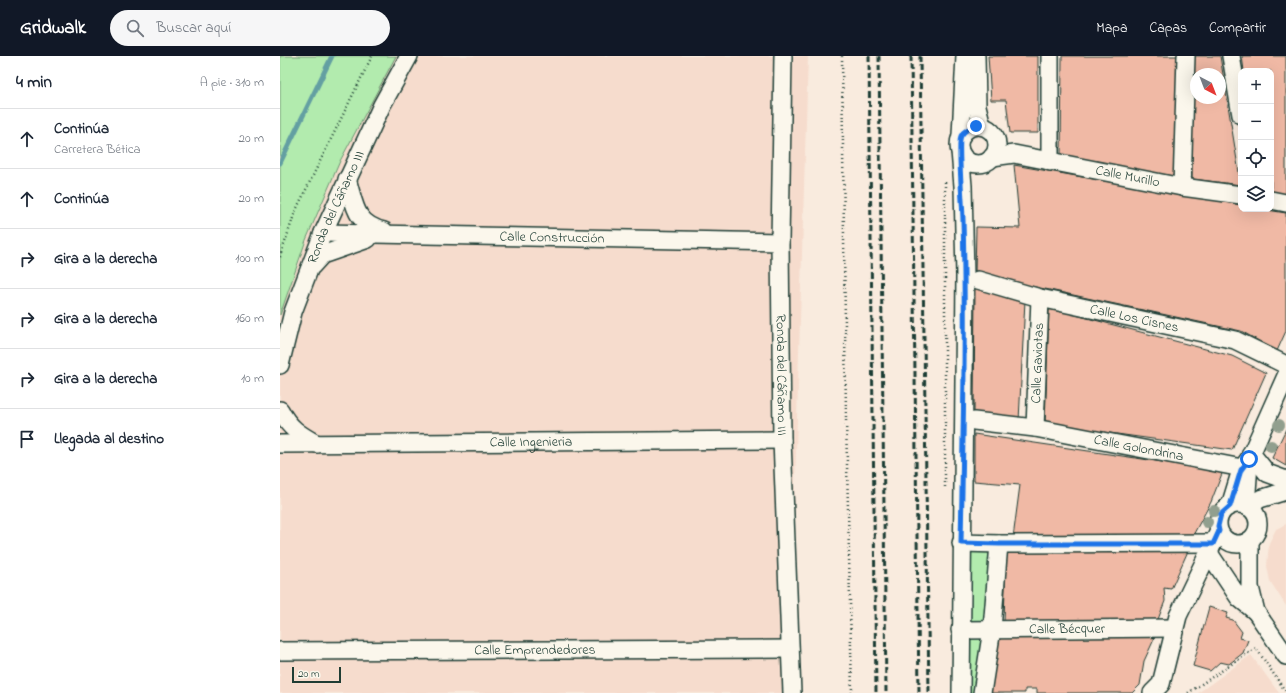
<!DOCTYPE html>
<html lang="es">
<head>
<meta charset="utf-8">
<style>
	:root { --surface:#fff; --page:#f6f6f7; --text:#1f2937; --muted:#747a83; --line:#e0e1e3; --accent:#111827 }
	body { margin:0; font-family:"Indie Flower",sans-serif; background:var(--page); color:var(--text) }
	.controls { position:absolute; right:12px; top:12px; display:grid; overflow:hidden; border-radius:8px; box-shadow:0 4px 16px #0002 }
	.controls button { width:36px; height:36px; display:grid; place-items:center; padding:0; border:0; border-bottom:1px solid var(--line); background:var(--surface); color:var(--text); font:20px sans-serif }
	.compass { position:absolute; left:910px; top:12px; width:36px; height:36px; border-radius:50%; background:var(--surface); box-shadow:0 4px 16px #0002; rotate:138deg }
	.scale { position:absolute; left:12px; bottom:10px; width:49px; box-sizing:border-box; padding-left:4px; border:2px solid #1f3d34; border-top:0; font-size:11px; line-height:14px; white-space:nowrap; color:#1f3d34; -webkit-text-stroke:3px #fbf7ec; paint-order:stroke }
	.stop { position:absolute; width:12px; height:12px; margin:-9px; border:3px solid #1a73e8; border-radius:50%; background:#fff }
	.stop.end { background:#1a73e8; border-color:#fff; box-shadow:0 1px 4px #0008 }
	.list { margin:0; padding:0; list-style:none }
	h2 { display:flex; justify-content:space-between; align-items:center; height:52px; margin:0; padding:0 16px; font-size:17px }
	h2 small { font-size:13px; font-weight:400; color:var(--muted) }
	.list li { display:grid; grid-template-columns:26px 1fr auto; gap:12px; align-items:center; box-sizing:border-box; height:60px; padding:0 16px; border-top:1px solid var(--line) }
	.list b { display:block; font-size:15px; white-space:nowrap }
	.list p { margin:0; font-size:13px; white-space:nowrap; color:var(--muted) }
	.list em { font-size:13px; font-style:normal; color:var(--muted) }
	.icon { flex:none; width:22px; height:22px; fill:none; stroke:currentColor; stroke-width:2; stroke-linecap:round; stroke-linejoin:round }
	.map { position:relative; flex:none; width:1006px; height:637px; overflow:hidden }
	header { display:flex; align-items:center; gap:24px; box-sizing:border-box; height:56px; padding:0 20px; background:var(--accent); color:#fff }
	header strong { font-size:19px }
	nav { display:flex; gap:22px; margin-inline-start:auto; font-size:14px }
	.search { width:280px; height:36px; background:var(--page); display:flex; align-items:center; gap:10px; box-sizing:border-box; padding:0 14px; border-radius:22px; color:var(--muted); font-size:15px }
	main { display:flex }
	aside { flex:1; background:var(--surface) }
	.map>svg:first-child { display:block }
	.built { fill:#f6dccd }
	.green { fill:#b2ebae; stroke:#689471 }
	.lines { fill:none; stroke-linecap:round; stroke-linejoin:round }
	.stream { stroke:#639fa2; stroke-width:5 }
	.building { fill:#f0b9a5; stroke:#1f3d34; fill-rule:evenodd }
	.minor-casing { stroke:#1f3d34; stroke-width:20 }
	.path { stroke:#1f3d34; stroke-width:2.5; stroke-dasharray:1 3; stroke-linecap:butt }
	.minor { stroke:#fbf7ec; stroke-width:17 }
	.rail { stroke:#1f3d34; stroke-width:3; stroke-dasharray:6 3; stroke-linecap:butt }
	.tree { fill:#919f8e }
	.route { stroke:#1a73e8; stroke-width:5 }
	.labels { text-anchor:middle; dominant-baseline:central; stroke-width:3.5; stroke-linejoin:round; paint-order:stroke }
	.street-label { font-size:14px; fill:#1f3d34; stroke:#fbf7ec }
</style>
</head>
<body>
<header>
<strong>Gridwalk</strong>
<div class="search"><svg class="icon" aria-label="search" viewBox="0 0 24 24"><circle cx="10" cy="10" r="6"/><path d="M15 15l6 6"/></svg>Buscar aquí</div>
<nav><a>Mapa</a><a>Capas</a><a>Compartir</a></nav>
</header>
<main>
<aside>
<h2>4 min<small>A pie · 310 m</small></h2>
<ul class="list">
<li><svg class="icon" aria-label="ahead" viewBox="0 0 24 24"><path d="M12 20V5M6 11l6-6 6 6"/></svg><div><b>Continúa</b><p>Carretera Bética</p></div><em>20 m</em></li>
<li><svg class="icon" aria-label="ahead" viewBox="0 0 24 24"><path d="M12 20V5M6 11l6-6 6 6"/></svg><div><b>Continúa</b></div><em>20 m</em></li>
<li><svg class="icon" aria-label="right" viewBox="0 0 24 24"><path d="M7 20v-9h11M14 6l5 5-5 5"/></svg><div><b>Gira a la derecha</b></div><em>100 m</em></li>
<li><svg class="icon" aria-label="right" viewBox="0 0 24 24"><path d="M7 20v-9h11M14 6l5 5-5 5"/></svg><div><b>Gira a la derecha</b></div><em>160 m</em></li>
<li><svg class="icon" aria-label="right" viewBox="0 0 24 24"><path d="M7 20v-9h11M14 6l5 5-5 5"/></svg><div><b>Gira a la derecha</b></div><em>10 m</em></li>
<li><svg class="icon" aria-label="arrive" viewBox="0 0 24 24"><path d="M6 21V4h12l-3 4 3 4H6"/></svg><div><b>Llegada al destino</b></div></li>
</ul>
</aside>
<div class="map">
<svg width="1006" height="637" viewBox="0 0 1006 637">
	<rect width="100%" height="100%" fill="#f9ebde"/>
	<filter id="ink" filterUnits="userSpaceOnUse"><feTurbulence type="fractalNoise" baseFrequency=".025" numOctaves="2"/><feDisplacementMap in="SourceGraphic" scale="8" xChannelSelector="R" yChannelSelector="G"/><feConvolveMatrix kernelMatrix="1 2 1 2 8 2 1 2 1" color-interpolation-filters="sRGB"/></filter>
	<g filter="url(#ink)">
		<path class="built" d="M0,0H528L510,593L512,637H0Z
			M1006,468V550L990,525L987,510L989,487L996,473Z
			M971,599L999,637H918Z"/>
		<path class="green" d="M0,0H116L60,105L26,184L0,259Z
			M681,487L719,488L702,637H681Z"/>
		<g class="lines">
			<path class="stream" d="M0,107L52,0"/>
		</g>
		<path class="building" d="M708,0H758V77H730L726,44H711Z
			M782,0H897L898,121L781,103Z
			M911,0H940L961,129L912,123ZM916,18H940V42H916Z
			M962,0H1006V141L991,139V15H964Z
			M734,109L961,149V153H981L1006,157V275L997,295L961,275L695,218L696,171L740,172Z
			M695,232L745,244L739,365L694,358Z
			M769,252L952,300L986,317L952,394L765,368Z
			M1006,373V410L992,402Z
			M694,378L943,415L931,446L912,481L733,482L740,429L694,425Z
			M726,494L908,495L891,533L884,532L885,545L877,566L724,568Z
			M929,551L948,557L946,562L953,564L962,576L960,582L968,584L963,597L949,608L940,606L930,615L913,610Z
			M876,579L864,605L860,629L852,637H757V633H745V637H710L720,581Z"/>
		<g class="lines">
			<defs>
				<g id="minor">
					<path id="s1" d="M503,0L500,186L502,384L512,637"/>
					<path d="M696,0L697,50L702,70"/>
					<path d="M951,0L961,59"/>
					<circle cx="698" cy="89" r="19"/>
					<path d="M681,79L685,0"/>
					<path d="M680,95L683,130L685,220L681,637"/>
					<path id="s2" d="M712,101L734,98L902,131L961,139"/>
					<path d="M770,106V0"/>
					<path d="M67,123C75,148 74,168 104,175"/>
					<path d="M902,131L906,0"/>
					<path d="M991,144L1006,147"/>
					<path id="s3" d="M43,177L500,186"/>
					<path d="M32,210L42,199L88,183"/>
					<path id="s4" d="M698,224L760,242L955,284L1006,309"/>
					<path id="s5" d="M0,309L13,256L43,177L102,49L129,0"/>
					<path d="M0,354C9,372 19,378 37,388"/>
					<path id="s6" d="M694,365L755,372L962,412"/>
					<path id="s7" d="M755,372L760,242"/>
					<path id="s8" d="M0,388L502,384"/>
					<path d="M971,397L987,417L1006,424"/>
					<circle cx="958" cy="468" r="20"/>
					<path d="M950,450L961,414L969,403L1006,320"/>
					<path d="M966,450L969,407"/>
					<path d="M968,451L980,443L1006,435"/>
					<path d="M970,484V531L976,556"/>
					<path d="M681,487L719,488L933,487"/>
					<path d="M929,497L959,542L976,556L1006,600"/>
					<path id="s9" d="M680,574L894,572"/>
					<path id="s10" d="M0,595L510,593"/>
					<path d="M702,637L712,573L719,488"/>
					<path d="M872,637L881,628L898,560L939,475"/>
				</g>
			</defs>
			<use href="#minor" class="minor-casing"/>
			<path class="path" d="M562,0L566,362L572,637
				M665,126V431
				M0,201L15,156L92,0
				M908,637L976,592L1006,636"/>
			<use href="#minor" class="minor"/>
			<path class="rail" d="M589,0L596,637
				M599,0L606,637
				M631,0L639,637
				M640,0L649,637"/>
		</g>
		<g class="tree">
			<circle cx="999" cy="369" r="6"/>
			<circle cx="991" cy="390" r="6"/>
			<circle cx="934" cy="455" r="6"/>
			<circle cx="927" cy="466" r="6"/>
		</g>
	</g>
	<g class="lines" filter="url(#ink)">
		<path class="route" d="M696,70C690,72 684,74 681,80C677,86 683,151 683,164C686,272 683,379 681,487L719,488H933L939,475L938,470L941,458L950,450L961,414L969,403"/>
	</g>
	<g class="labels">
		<g class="street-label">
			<text stroke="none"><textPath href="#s2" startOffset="138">Calle Murillo</textPath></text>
			<text stroke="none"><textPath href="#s5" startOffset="168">Ronda del Cáñamo III</textPath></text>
			<text stroke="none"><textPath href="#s3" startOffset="229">Calle Construcción</textPath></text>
			<text stroke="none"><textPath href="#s4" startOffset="161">Calle Los Cisnes</textPath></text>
			<text stroke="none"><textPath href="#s7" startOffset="65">Calle Gaviotas</textPath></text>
			<text stroke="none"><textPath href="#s1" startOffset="319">Ronda del Cáñamo III</textPath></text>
			<text stroke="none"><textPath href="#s8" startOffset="251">Calle Ingenieria</textPath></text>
			<text stroke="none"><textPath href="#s6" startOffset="167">Calle Golondrina</textPath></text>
			<text stroke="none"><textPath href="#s9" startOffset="107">Calle Bécquer</textPath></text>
			<text stroke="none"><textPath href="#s10" startOffset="255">Calle Emprendedores</textPath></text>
		</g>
	</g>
</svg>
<div class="controls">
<button>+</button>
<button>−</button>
<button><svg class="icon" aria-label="locate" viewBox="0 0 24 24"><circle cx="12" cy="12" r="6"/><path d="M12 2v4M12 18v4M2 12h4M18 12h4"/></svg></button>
<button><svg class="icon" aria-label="layers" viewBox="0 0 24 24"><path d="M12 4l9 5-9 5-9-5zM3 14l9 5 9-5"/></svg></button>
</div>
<svg class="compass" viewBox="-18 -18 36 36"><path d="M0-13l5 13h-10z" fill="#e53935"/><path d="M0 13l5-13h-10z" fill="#747a83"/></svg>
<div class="scale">20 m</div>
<div class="stop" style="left:969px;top:403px"></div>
<div class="stop end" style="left:696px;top:70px"></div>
</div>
</main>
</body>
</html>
